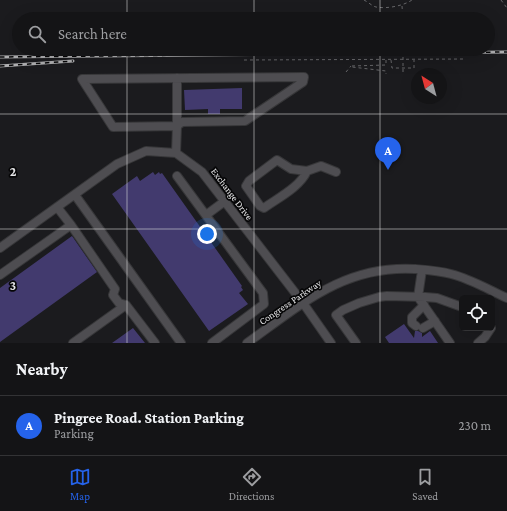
<!DOCTYPE html>
<html lang="en">
<head>
<meta charset="utf-8">
<style>
	:root { --surface:#141416; --page:#1d1d1f; --text:#f1f3f6; --muted:#9d9ea1; --line:#333335; --accent:#2563eb }
	body { margin:0; font-family:"Crimson Pro",serif; background:var(--page); color:var(--text) }
	.controls { position:absolute; right:12px; bottom:12px; display:grid; overflow:hidden; border-radius:6px; box-shadow:0 4px 16px #0002 }
	.controls button { width:36px; height:36px; display:grid; place-items:center; padding:0; border:0; border-bottom:1px solid var(--line); background:var(--surface); color:var(--text); font:20px sans-serif }
	.compass { position:absolute; left:411px; top:68px; width:36px; height:36px; border-radius:50%; background:var(--surface); box-shadow:0 4px 16px #0002; rotate:324deg }
	.you { position:absolute; left:207px; top:234px; width:14px; height:14px; margin:-10px; border:3px solid #fff; border-radius:50%; background:#1a73e8; box-shadow:0 0 0 6px #1a73e833 }
	.badge { display:grid; place-items:center; width:26px; height:26px; border-radius:50%; background:var(--accent); color:#fff; font-size:13px; font-weight:700 }
	.pin { position:absolute; translate:-50% -33px; filter:drop-shadow(0 1px 2px #0008) }
	.pin::after { content:''; position:absolute; top:21px; width:14px; height:12px; background:inherit; clip-path:polygon(0 0,100% 0,50% 100%) }
	.list { margin:0; padding:0; list-style:none }
	h2 { display:flex; justify-content:space-between; align-items:center; height:52px; margin:0; padding:0 16px; font-size:17px }
	h2 small { font-size:13px; font-weight:400; color:var(--muted) }
	.list li { display:grid; grid-template-columns:26px 1fr auto; gap:12px; align-items:center; box-sizing:border-box; height:60px; padding:0 16px; border-top:1px solid var(--line) }
	.list b { display:block; font-size:15px; white-space:nowrap }
	.list p { margin:0; font-size:13px; white-space:nowrap; color:var(--muted) }
	.list em { font-size:13px; font-style:normal; color:var(--muted) }
	.icon { flex:none; width:22px; height:22px; fill:none; stroke:currentColor; stroke-width:2; stroke-linecap:round; stroke-linejoin:round }
	.map { position:relative; flex:none; width:507px; height:343px; overflow:hidden }
	.search { position:absolute; background:var(--surface); box-shadow:0 4px 16px #0002; left:12px; right:12px; top:12px; height:44px; display:flex; align-items:center; gap:10px; box-sizing:border-box; padding:0 14px; border-radius:22px; color:var(--muted); font-size:15px }
	.sheet { height:112px; background:var(--surface) }
	nav { display:flex; justify-content:space-around; align-items:center; box-sizing:border-box; height:56px; border-top:1px solid var(--line); background:var(--surface); font-size:11px; color:var(--muted) }
	nav a { display:grid; justify-items:center; gap:2px }
	nav .on { color:var(--accent) }
	.map>svg:first-child { display:block }
	.building { fill:#423a6e }
	.lines { fill:none; stroke-linecap:round; stroke-linejoin:round }
	.minor-casing { stroke:#373739; stroke-width:10 }
	.path { stroke:#666669; stroke-width:1; stroke-dasharray:3 3; stroke-linecap:butt }
	.minor { stroke:#4e4d51; stroke-width:8 }
	.rail-casing { stroke:#afafb1; stroke-width:3 }
	.rail { stroke:#060607; stroke-width:1.5; stroke-dasharray:4.5; stroke-linecap:butt }
	.grid { fill:none; stroke:#e6e6e8; stroke-width:1; stroke-opacity:0.55 }
	.labels { text-anchor:middle; dominant-baseline:central; stroke-width:3.5; stroke-linejoin:round; paint-order:stroke }
	.street-label { font-size:10px; fill:#e6e6e8; stroke:#060607 }
	.grid-label { font-size:13px; text-anchor:middle; font-weight:bold; fill:#e6e6e8; stroke:#060607; stroke-width:3.5; stroke-linejoin:round; paint-order:stroke }
</style>
</head>
<body>
<div class="map">
<svg width="507" height="343" viewBox="0 0 507 343">
	<rect width="100%" height="100%" fill="#1b1b1e"/>
	<path class="building" d="M242,88V109H220V114H208V109L185,110L184,90Z
		M153,172L155,175L159,172L160,174L162,173L242,286L241,287L243,290L239,293L248,304L209,331L112,194L137,176L140,181Z
		M72,236L97,272L0,342V288Z
		M404,324L414,338L415,331H418L422,333V337L430,331L438,343H389L385,337Z
		M133,328L145,343H112Z"/>
	<g class="lines">
		<defs>
			<path id="minor" d="M177,78V126
				M176,153L177,126L113,127L82,79L304,77L303,82L245,121L182,122L177,126
				M307,171L291,169L277,160L249,181L246,186L260,206L264,208C278,198 300,187 307,171L321,166L336,172
				M177,176L263,293L264,304L212,343
				M75,195L181,343
				M206,215L225,201
				M71,225L115,289L113,295L119,303L126,305L155,343
				M0,248L117,164L146,151L176,153L202,172L303,303L331,343
				M422,270L418,297L450,343
				M0,275L71,225L57,207
				M416,326L412,323V317L424,305
				M423,328L435,321
				M73,343L126,305
				M247,343C302,304 344,265 415,269C427,270 440,271 451,274C471,279 489,290 507,298
				M356,343L336,315L343,310L359,303L379,297L387,296L425,297L437,298L462,307
				M478,343L485,337L491,328"/>
		</defs>
		<use href="#minor" class="minor-casing"/>
		<path class="path" d="M364,0C368,2 372,6 376,7C387,9 403,6 412,0
			M501,0L507,8
			M402,6L403,19
			M243,51L390,49
			M244,60L466,59
			M386,60V65L351,66L352,67L386,71V74
			M391,60L392,68H414V60
			M346,72L351,66
			M403,72V56"/>
		<use href="#minor" class="minor"/>
		<defs>
			<path id="rail" d="M0,57L507,52
				M0,66L73,61"/>
		</defs>
		<use href="#rail" class="rail-casing"/>
		<use href="#rail" class="rail"/>
	</g>
	<path class="grid" d="M127,0V19M254,0V19M380,0V19M127,49V343M254,49V343M380,49V343M0,114H507M0,229H507"/>
	<g class="labels">
		<g class="street-label">
			<text transform="translate(232 194) rotate(53)">Exchange Drive</text>
			<text transform="translate(290 302) rotate(-34)">Congress Parkway</text>
		</g>
	</g>
	<g class="grid-label">
		<text x="13" y="176">2</text>
		<text x="13" y="290">3</text>
	</g>
</svg>
<div class="controls">
<button><svg class="icon" aria-label="locate" viewBox="0 0 24 24"><circle cx="12" cy="12" r="6"/><path d="M12 2v4M12 18v4M2 12h4M18 12h4"/></svg></button>
</div>
<svg class="compass" viewBox="-18 -18 36 36"><path d="M0-13l5 13h-10z" fill="#e53935"/><path d="M0 13l5-13h-10z" fill="#9d9ea1"/></svg>
<div class="you"></div>
<div class="pin badge" style="left:388px;top:170px">A</div>
<div class="search"><svg class="icon" aria-label="search" viewBox="0 0 24 24"><circle cx="10" cy="10" r="6"/><path d="M15 15l6 6"/></svg>Search here</div>
</div>
<section class="sheet">
<h2>Nearby<small></small></h2>
<ul class="list">
<li><span class="badge">A</span><div><b>Pingree Road. Station Parking</b><p>Parking</p></div><em>230 m</em></li>
</ul>
</section>
<nav>
<a class="on"><svg class="icon" aria-label="map" viewBox="0 0 24 24"><path d="M3 6l6-2 6 2 6-2v14l-6 2-6-2-6 2zM9 4v14M15 6v14"/></svg>Map</a>
<a><svg class="icon" aria-label="directions" viewBox="0 0 24 24"><path d="M12 3l9 9-9 9-9-9zM9 14v-3h6M13 9l2 2-2 2"/></svg>Directions</a>
<a><svg class="icon" aria-label="saved" viewBox="0 0 24 24"><path d="M7 4h10v16l-5-4-5 4z"/></svg>Saved</a>
</nav>
</body>
</html>
